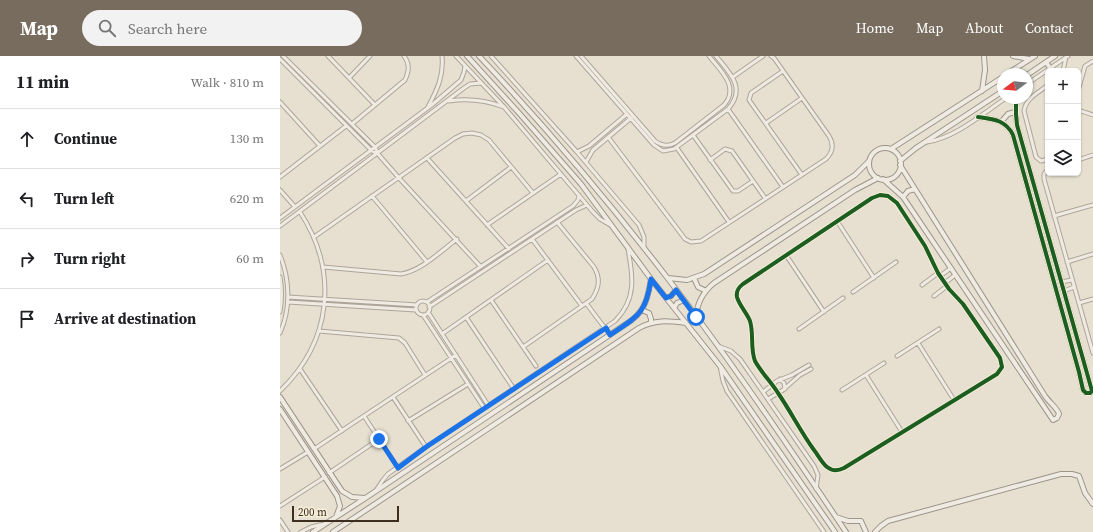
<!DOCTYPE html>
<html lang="en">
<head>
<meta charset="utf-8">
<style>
	:root { --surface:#fff; --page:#f2f2f2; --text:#202124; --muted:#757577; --line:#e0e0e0; --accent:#786c5e }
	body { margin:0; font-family:"Source Serif 4",serif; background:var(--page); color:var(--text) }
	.controls { position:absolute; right:12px; top:12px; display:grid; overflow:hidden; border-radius:6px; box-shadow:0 1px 3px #0004 }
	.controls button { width:36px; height:36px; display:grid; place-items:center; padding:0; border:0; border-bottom:1px solid var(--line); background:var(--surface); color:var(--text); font:20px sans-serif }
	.compass { position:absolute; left:717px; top:12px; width:36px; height:36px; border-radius:50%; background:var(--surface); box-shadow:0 1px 3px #0004; rotate:254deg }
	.scale { position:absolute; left:12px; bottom:10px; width:107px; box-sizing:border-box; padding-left:4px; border:2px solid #3d2e20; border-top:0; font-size:11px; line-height:14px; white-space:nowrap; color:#3d2e20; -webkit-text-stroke:3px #f7eed8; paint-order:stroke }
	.stop { position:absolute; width:12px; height:12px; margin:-9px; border:3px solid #1a73e8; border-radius:50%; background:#fff }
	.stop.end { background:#1a73e8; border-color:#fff; box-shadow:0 1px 4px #0008 }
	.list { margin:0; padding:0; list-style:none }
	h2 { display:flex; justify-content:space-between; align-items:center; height:52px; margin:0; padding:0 16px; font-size:17px }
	h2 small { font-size:13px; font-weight:400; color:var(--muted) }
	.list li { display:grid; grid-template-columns:26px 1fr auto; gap:12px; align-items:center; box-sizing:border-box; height:60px; padding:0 16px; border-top:1px solid var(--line) }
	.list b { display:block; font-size:15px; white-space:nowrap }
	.list em { font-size:13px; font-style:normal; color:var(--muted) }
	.icon { flex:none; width:22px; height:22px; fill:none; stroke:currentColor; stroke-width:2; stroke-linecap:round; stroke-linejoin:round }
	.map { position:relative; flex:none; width:813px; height:476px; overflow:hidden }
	header { display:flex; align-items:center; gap:24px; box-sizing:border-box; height:56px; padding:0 20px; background:var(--accent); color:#fff }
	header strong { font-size:19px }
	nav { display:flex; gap:22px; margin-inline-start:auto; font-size:14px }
	.search { width:280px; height:36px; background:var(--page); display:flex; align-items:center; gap:10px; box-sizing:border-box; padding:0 14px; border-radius:22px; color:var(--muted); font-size:15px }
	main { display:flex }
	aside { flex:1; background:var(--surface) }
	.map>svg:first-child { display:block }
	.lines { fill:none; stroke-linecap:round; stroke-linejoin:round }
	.street-casing { stroke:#ada599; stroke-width:5 }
	.secondary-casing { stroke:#9c958a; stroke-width:6 }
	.street { stroke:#efebe3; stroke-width:3 }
	.secondary { stroke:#efebe3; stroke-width:4 }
	.cycleway-casing { stroke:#f7eed8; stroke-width:6 }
	.cycleway { stroke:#1b5e20; stroke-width:4 }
	.route { stroke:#1a73e8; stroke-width:5 }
</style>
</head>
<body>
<header>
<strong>Map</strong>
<div class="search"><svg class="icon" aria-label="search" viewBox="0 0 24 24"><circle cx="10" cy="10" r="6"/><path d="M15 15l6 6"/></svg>Search here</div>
<nav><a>Home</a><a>Map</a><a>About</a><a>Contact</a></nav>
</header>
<main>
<aside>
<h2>11 min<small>Walk · 810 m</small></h2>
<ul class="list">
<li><svg class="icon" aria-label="ahead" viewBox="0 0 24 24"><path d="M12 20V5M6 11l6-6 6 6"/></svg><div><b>Continue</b></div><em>130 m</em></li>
<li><svg class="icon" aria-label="left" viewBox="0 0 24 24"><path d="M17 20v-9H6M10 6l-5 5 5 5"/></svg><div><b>Turn left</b></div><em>620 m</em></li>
<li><svg class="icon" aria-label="right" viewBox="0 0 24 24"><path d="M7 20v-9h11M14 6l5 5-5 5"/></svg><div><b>Turn right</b></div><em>60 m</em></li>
<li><svg class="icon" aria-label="arrive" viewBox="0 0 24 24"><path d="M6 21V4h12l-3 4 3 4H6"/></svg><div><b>Arrive at destination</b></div></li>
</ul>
</aside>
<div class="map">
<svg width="813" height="476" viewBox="0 0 813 476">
	<rect width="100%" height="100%" fill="#e7e0d1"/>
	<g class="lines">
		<defs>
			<path id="street" d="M3,0L95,91L98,98L119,122L201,211
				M48,0L95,49
				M176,0L224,51L313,156L320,163L332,170
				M211,0L297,96L359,169L364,181V192
				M296,0L374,89L383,95L394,93L448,53C467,32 449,16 436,0
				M301,0L375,85C382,90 388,91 395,87L444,49C460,31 440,14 429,0
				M0,3L92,95L98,98
				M503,15L471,37L469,44L522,119
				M783,15L786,1
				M453,21L483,0
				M69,22L90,0
				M747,28L788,0
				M768,29C758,37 746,42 744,55L756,101L761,105L768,103
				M798,35L805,10L813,5
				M169,45C189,42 205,44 224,51
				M0,46L40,90
				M148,51C157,34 164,20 162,0
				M448,53L503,131
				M798,54L813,59
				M486,67L522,42
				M72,68L125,24C129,15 130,8 124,0
				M413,79L453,135H458L473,125
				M328,81L405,183L411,186L421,185L546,103C553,96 554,88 549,80L494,2L491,0
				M647,86C675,82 702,58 726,42
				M397,92L449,166
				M297,96L309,90L347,58
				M147,102L229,193
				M430,104L445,93L452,95L485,142
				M798,104L813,99
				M306,106L313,94L351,62
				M768,113L764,118V123L813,297
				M0,121L66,70
				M0,134L15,151
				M600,139L608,140L617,147L645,190L658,217L669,233L683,248L720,302L722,311L717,318L564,412C558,415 552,415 547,411C542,407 538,399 534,394C521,376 511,356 498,337C491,326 481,316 475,305C470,292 474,278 470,265C467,257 459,249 457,241C456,236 459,231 463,228L592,142Z
				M92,140L147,206
				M186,145L231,111
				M774,160L813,149
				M0,162L153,48L181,24L184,16L185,10
				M557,165L594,222
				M207,169L281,118
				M0,170L184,32L190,28L201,27
				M34,181L175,82L183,78L192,77L201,79L209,84L253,137
				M252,183L302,250
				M0,199C10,224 11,252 0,277
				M506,199L544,256
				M787,206L813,198
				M43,211L121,218C141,215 161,195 177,183
				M660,220L671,212
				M0,221C2,232 2,244 0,256
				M781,226L792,224
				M665,227L675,219
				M642,229L658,217
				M784,235L794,231
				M573,236L616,206
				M654,240L667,230
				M8,241L137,249
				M211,244L256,310
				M136 252a7 7 0 1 1 14 0a7 7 0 1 1-14 0Z
				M8,246L136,254
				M147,246L293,150L298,144L299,139
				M306,247L330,279
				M799,247L813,243
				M149,251L296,154L307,149
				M148,256L208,349
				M143,259L204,352
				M186,261L234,333
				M519,273L563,242
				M39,275L119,282L125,287L145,319
				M162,278L268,204
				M638,287L674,344
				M438,290L451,295L460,303L534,410L538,419L536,433
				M243,291L312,243C319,232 321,223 314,211L277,166
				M617,300L659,273
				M440,310L443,325L447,335L544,476
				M20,313L62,375
				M586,319L622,376
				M500,323L504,327L505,333
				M562,334L604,307
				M0,335C52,285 59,216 20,156
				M483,336L497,325L512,319L529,309
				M113,341L146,391
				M488,343L503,334L520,319L531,313
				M84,360L118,412
				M128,365L188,328
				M34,393L176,299
				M0,413L28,396
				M49,417L99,383
				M97,433L103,424L108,418L146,391L335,265C357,243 353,220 348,193
				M0,450L45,421
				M0,464L8,476
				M21,476L31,471L44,468"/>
			<path id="secondary" d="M187,0L239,57L301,128L371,223L440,310L555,476
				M199,0C266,71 329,146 389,224C451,305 509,391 566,476
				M733,0L749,3
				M766,6L770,12
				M727,18L755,0
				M747,19L775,0
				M702,35L705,14L704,0
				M698,61C713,63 726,64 733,79L799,316L803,334L806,337H810L812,335L737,69L736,58V42
				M721,66L728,58L735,56
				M589 108a16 16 0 1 1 32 0a16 16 0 1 1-32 0Z
				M611,93L723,21
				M620,105L636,92L723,35
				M603,123L623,141L771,361L773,364L777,362L779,358C778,353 769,346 765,340L620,109
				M623,141L628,135L635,133
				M388,222L407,224L424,218L575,119L589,105
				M414,222L418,231L426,235
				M386,242L391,240L396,234
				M394,252L397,247L404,244
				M362,254L369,257L371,263V267
				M416,261C417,247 423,236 434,227L575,134L598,122
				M0,341L62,435L72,441L85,442
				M0,353L57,440L60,450L56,461
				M556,461L568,465H581L586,476
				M33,476L87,441L352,264C366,253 368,240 371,223
				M53,476L359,272C375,263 389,265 406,267
				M595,476L601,470L608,465L781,418H792L799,420L805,437L813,448"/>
		</defs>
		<use href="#street" class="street-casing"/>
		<use href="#secondary" class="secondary-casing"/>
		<use href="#street" class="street"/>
		<use href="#secondary" class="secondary"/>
		<defs>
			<path id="cycleway" d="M698,61C713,63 726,64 733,79L799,316L803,334L806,337H810L812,335L737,69L736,58V42
				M600,139L608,140L617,147L645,190L658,217L669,233L683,248L720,302L722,311L717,318L564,412C558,415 552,415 547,411C542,407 538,399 534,394C521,376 511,356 498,337C491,326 481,316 475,305C470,292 474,278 470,265C467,257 459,249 457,241C456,236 459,231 463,228L592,142Z"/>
		</defs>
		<use href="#cycleway" class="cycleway-casing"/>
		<use href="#cycleway" class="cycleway"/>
	</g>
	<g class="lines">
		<path class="route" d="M99,383L118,412L146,391L326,272L330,279C358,260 366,258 371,223L386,242L391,240L396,234L416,261"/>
	</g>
</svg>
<div class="controls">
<button>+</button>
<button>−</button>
<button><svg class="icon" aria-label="layers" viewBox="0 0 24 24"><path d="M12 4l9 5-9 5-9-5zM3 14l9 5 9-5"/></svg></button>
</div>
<svg class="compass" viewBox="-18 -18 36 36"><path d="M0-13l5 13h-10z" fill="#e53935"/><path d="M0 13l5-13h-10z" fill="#757577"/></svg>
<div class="scale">200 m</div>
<div class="stop" style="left:416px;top:261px"></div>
<div class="stop end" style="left:99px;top:383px"></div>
</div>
</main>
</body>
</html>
